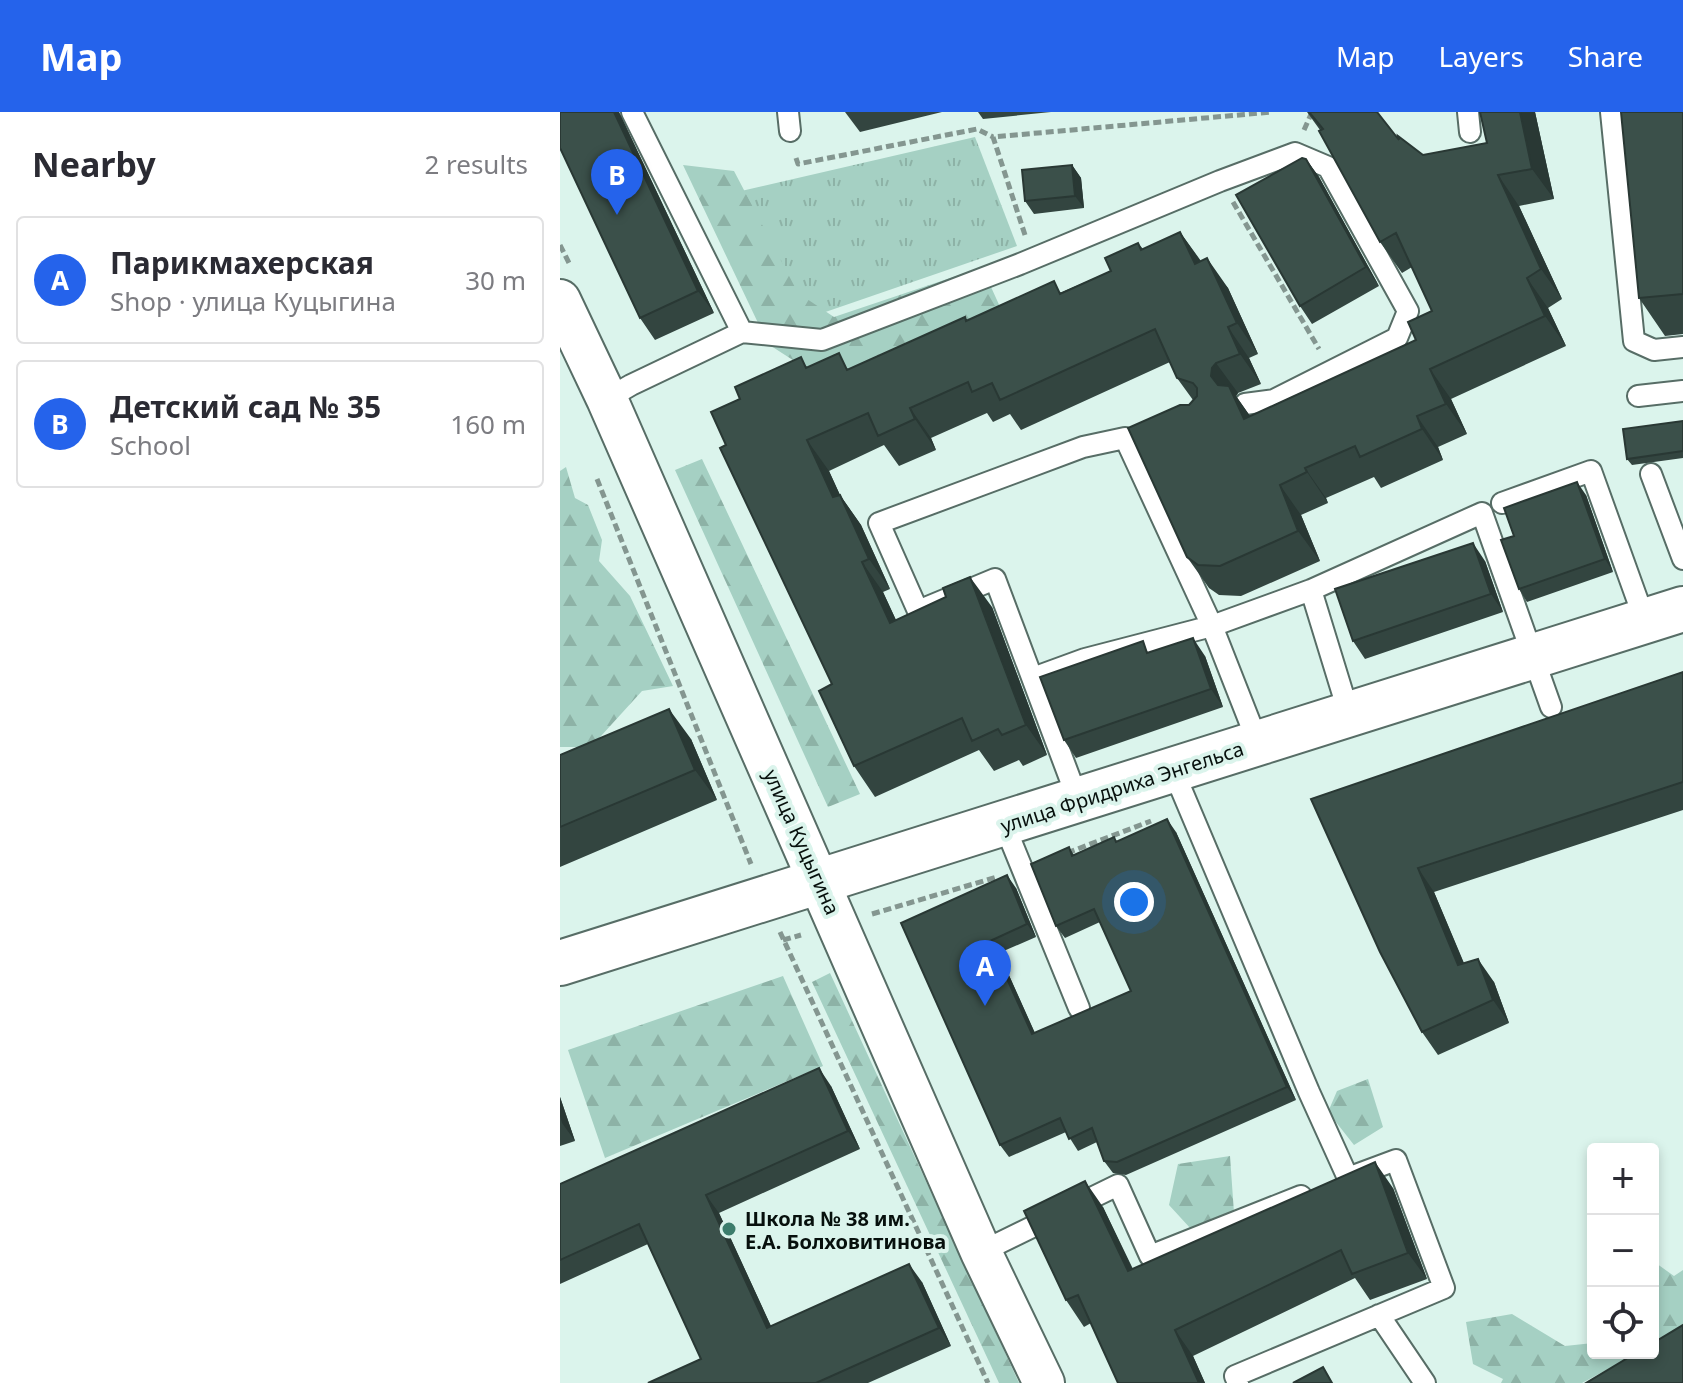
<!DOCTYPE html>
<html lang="en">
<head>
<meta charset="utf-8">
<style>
	:root { --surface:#fff; --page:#f2f2f3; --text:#2b2b33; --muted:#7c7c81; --line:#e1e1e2; --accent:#2563eb }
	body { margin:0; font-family:"Noto Sans",sans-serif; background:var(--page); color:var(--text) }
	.controls { position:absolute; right:24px; bottom:24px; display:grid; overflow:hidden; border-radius:8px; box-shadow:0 4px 12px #0003 }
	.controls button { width:72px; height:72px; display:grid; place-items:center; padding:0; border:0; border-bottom:2px solid var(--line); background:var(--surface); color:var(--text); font:40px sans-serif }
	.you { position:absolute; left:574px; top:790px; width:28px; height:28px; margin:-20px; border:6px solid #fff; border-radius:50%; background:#1a73e8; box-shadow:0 0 0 12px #1a73e833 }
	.badge { display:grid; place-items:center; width:52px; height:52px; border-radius:50%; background:var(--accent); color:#fff; font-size:26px; font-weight:700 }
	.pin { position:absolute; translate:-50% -66px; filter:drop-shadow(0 2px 4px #0008) }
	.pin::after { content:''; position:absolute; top:42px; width:28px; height:24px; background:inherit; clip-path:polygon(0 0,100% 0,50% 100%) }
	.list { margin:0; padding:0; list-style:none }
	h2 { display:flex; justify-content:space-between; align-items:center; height:104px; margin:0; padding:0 32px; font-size:34px }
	h2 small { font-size:26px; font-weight:400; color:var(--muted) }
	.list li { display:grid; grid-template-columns:52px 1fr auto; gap:24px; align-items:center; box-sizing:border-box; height:128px; margin:0 16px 16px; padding:0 16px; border:2px solid var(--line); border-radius:8px }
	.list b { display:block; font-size:30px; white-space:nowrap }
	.list p { margin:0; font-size:26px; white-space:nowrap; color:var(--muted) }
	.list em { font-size:26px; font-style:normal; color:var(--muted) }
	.icon { flex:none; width:44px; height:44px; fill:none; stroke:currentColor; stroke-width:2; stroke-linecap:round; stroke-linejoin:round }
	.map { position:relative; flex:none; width:1123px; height:1271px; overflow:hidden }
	header { display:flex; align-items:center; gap:48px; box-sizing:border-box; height:112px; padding:0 40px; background:var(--accent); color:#fff }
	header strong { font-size:38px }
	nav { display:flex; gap:44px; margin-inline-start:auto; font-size:28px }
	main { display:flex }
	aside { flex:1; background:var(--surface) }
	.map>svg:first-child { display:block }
	.grass { fill:url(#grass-tufts) }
	.forest { fill:url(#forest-firs) }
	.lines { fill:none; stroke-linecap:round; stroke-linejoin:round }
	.service-casing { stroke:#576d66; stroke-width:24 }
	.minor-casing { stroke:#576d66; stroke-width:44 }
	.tertiary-casing { stroke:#576d66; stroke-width:48 }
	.path { stroke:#849690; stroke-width:5; stroke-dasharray:8 4; stroke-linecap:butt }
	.service { stroke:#fff; stroke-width:20 }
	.minor { stroke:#fff; stroke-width:40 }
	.tertiary { stroke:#fff; stroke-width:44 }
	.wall { fill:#334540 }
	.shaded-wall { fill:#293834 }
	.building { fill:#3b504a; stroke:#293834; stroke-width:2 }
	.poi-dot { fill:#3c7d6c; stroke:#dbf4ec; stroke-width:3 }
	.labels { text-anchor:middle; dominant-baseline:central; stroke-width:8; stroke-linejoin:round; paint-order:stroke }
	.street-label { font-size:20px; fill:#07100d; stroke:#dbf4ec }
	.poi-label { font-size:20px; font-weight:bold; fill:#07100d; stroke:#dbf4ec; text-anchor:start }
</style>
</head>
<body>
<header>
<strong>Map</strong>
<nav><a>Map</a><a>Layers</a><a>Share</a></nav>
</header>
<main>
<aside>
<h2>Nearby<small>2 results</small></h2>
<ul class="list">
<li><span class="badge">A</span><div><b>Парикмахерская</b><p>Shop · улица Куцыгина</p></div><em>30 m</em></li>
<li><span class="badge">B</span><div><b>Детский сад № 35</b><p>School</p></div><em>160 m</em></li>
</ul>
</aside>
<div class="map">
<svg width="1123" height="1271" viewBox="0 0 1123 1271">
	<defs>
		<pattern id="grass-tufts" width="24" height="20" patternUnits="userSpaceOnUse" patternTransform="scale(2)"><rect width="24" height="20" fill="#a5d0c3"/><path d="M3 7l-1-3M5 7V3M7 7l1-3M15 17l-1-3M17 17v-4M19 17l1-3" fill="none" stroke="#8db2a6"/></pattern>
		<pattern id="forest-firs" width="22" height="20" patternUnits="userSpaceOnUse" patternTransform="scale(2)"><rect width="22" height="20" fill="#a5d0c3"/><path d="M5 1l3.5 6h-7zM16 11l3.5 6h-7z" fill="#8db2a6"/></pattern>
	</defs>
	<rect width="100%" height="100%" fill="#dbf4ec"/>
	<path class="grass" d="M415,25L457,134L219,216L151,86Z"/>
	<path class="forest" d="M123,53L174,59L238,181L274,205L405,161L431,175L441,197L306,255L256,263L208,232Z
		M142,347L300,682L268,695L115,358Z
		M6,355L15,386L28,393L42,428L39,449L70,484L113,574L82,579L31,635H0V359Z
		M270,861L459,1271H439L252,870Z
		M223,864L263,954L45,1046L8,938Z
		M808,967L823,1015L794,1033L768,1000L777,979Z
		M670,1044L674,1101L631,1117L609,1093L618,1052Z
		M1093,1149L1114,1164L1123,1158V1214L1093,1232Z
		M952,1202L1005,1234L1033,1231V1241H1078L1022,1271H941L943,1267L913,1252L906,1210Z"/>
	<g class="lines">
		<defs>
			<path id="service" d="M72,0L182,220
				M228,0L230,19
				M908,0L910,20
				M1051,0L1074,229L1094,238L1123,235
				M1078,284L1123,279
				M47,287L71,273L182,220L262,228L460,152L660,69L735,41L768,55L848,199L837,226L714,288L685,292
				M1091,362L1123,447
				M942,391L1031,359L1085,509
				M751,478L789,602
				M473,566L525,547L652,514L751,478L922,401L991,595
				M613,658L749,980L788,1066
				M518,688L435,467L358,499L319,411L523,335L565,326L652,514L698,631
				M444,712L519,896
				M421,1140L558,1073L590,1144L741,1084
				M819,1203L865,1271
				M678,1271L675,1264L884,1176L836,1048L793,1064"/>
			<path id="minor" d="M0,188L47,287L421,1140L484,1271"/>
			<path id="tertiary" d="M0,851L1123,497"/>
		</defs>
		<use href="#service" class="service-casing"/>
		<use href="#minor" class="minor-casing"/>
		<use href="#tertiary" class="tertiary-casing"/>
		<path class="path" d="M744,18L752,0
			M236,46L238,52L417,17L433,25
			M673,90L759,237
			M465,123L433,25L712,0
			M0,133L10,153
			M37,367L191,752
			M507,741L591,709
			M312,802L437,765
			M220,820L428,1271
			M223,828L241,823"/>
		<use href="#service" class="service"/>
		<use href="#minor" class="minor"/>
		<use href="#tertiary" class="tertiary"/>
	</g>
	<path class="wall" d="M59,0L154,201L95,228L80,206Z
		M285,0H382L300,20Z
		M418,0H491L423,7Z
		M747,0H817L839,28L863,43L927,31L920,0H975L994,87L959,94L1002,187L988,196L1006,234L891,287L907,322L878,335L883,348L821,376L814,365L766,386L768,391L741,403L760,449L681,484L659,483L649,476L627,445L629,293L633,288L617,266L610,250L461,318L450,302L433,310L427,301L371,326L376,338L339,354L324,333L269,359L280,383L301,413L330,477L323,480L336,508L432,495L487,643L463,654L459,648L434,659L419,638L315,685L294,654L272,572L166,333L290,257L407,209L502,180L551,159L578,131L583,137L620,120L641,149L668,176L698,242L689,246L701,272L678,281L676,284L690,304L856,228L872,199L852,155L842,161L820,130L760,18Z
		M1123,0V222L1105,224L1079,186Z
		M746,47L759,65L819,174L752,212L740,194Z
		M512,53L521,66L524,96L474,102L465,89Z
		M1123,309V346L1072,353L1067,347Z
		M1026,383L1053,460L967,490L959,477L954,424Z
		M925,449L943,500L805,547L793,529Z
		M590,540L645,544L663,595L516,646L504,628Z
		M1123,560V698L874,780L904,851L934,870L949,911L878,943L862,920L751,687Z
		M131,627L157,688L0,755V643Z
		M616,720L736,988L566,1063L553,1061L544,1049L537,1030L518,1039L506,1020L449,1045L440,1033L341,811L456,776L476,825L439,841L475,921L571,879L540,810L505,826L496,814L509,735L514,743L557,729Z
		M271,974L300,1037L159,1101L211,1214L362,1170L391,1234L308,1271H88L141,1247L88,1132L0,1172V1072Z
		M0,985L15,1029L0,1034Z
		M833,1076L867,1167L810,1188L795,1166L633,1244L645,1271H558L531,1211L524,1215L506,1188L543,1095L573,1157Z"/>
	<path class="shaded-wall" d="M54,0H59L154,201L138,179Z
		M960,0H975L994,87L972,57Z
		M746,47L759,65L819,174L806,155Z
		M512,53L521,66L524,96L515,84Z
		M938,63L959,94L1002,187L981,157Z
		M620,120L641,150L635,152Z
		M647,146L668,176L698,242L677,211Z
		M967,166L988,196L1006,234L985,204Z
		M668,215L689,246L701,272L680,242Z
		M656,251L678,281L676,284L690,304L684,307L672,295L651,264L652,256Z
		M870,257L891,287L907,322L886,292Z
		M350,296L371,326L376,338L355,307Z
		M857,304L878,335L883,348L862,317Z
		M247,328L269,359L295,416L273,385Z
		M745,356L766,386L768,391L747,360Z
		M1017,370L1026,383L1053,460L1045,447Z
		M720,373L741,403L760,449L738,419Z
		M280,383L301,413L330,477L309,447Z
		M913,431L925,449L943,500L931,482Z
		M302,450L323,480L351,541L330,511Z
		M410,465L432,495L487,643L466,613Z
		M633,526L645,544L663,595L651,577Z
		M109,597L131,627L157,688L135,658Z
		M607,707L616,720L736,988L727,975Z
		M858,756L874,780L914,876L898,853Z
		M447,763L456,776L476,825L467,812Z
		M430,829L439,841L481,935L472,922Z
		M918,847L934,870L949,911L933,888Z
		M259,956L271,974L300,1037L288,1019Z
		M0,985L15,1029L2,1011L0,1004Z
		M815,1050L833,1076L867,1167L848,1141Z
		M525,1069L543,1095L586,1186L568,1159Z
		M146,1083L159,1101L220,1234L207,1216Z
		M349,1152L362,1170L391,1234L379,1216Z
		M615,1218L633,1244L645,1271H639Z"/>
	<path class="building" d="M0,0H54L138,179L80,206L0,36Z
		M749,0H817L839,28L838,24L863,43L927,31L920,0H960L972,57L938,63L981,157L967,166L985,204L870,257L886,292L857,304L862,317L800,345L795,334L745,356L747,360L720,373L738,419L660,454L638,453L627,445L568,316L620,293H629L637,284V276L633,271L617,266L595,217L440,288L432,271L412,280L408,270L350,296L355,307L318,324L308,301L247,328L273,385L280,383L309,447L302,450L330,511L386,485L383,476L410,465L466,613L442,623L438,617L412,629L402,606L294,654L259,579L272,572L160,336L166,333L151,300L180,287L175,275L241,245L246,256L279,241L287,258L405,205L406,209L494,169L500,182L551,159L545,146L578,131L581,138L620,120L635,152L647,146L677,211L668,215L680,242L656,251L652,256L651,264L658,273L669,274L684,307L856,228L848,210L872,199L836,121L820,130L759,19L763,17Z
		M1061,0H1123V182L1079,186Z
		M742,46L746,47L806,155L740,194L676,83Z
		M512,53L515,84L465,89L462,58Z
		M1123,309V339L1067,347L1063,317Z
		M1017,370L1045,447L959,477L941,428L954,424L944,396Z
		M913,431L931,482L793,529L775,477Z
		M633,526L651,577L504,628L480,565L583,529L587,541Z
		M1123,560V670L858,756L898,853L918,847L933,888L862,920L820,840L751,687Z
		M109,597L135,658L0,715V643Z
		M607,707L727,975L557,1050L544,1049L532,1016L509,1027L500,1006L440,1033L341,811L447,763L467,812L430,829L472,922L571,879L534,797L496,814L471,752L509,735L512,744L554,725L556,730Z
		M259,956L288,1019L146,1083L207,1216L349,1152L379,1216L256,1271H88L141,1247L79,1112L0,1148V1072Z
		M815,1050L848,1141L792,1162L781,1138L615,1218L639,1271H558L518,1183L506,1188L464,1099L525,1069L568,1159Z
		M1123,1213V1271H1026L1076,1241H1093V1231Z
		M763,1255L772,1271H733Z"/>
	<circle class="poi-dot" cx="169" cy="1117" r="8"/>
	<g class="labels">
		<g class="street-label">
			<text transform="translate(562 675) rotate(-18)">улица Фридриха Энгельса</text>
			<text transform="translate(242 730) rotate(66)">улица Куцыгина</text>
		</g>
		<g class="poi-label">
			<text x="185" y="1106">Школа № 38 им.<tspan x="185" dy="23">Е.А. Болховитинова</tspan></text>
		</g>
	</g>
</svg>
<div class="controls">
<button>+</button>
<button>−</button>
<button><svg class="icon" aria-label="locate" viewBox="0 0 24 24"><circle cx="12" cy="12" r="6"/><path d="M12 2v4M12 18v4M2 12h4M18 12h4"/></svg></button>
</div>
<div class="you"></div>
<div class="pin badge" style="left:425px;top:894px">A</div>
<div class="pin badge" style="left:57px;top:103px">B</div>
</div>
</main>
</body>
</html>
